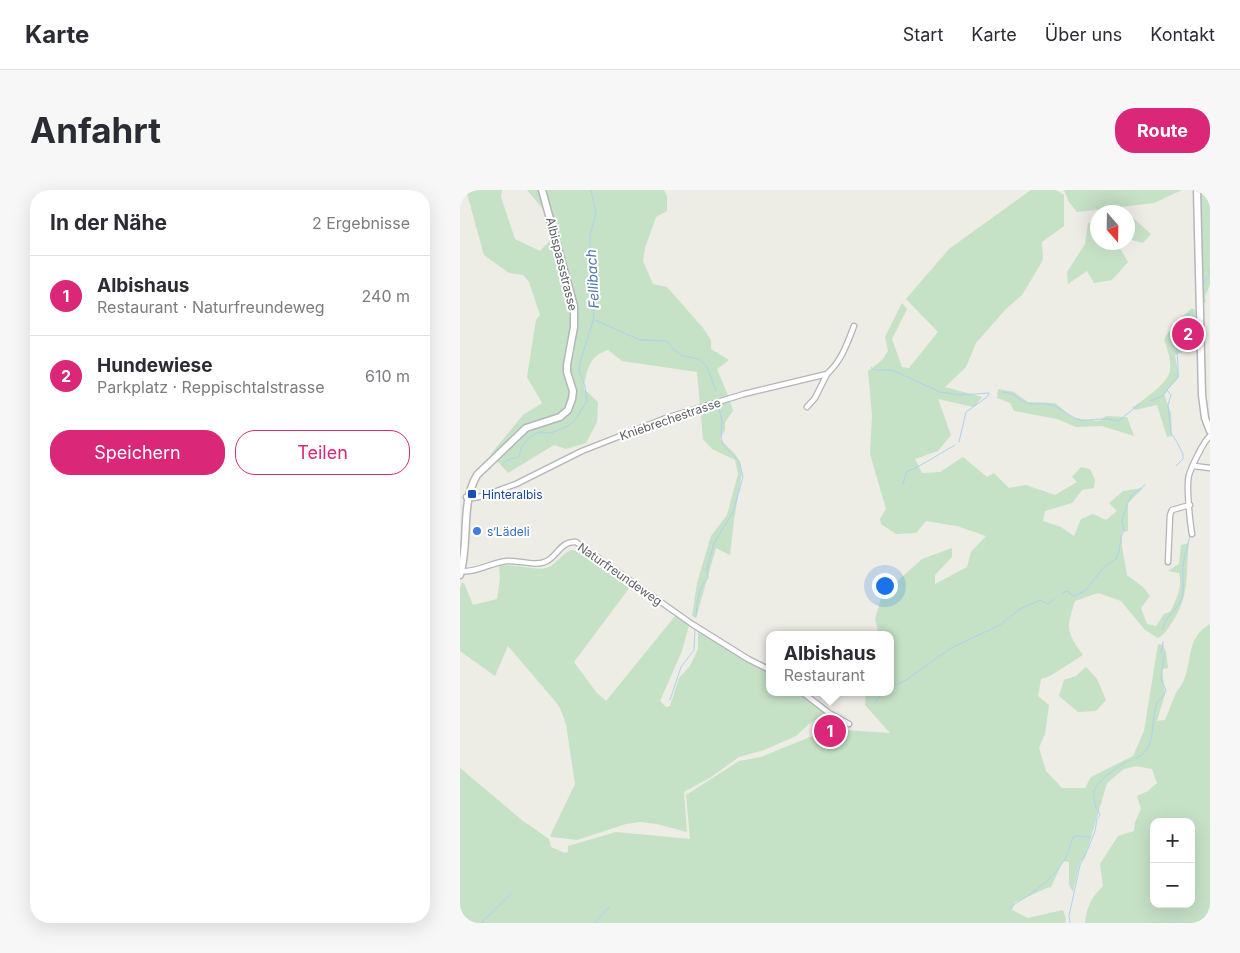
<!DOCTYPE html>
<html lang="de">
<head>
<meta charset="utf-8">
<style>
	:root { --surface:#fff; --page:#f7f7f7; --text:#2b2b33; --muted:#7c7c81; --line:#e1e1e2; --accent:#db2777 }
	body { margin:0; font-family:Inter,sans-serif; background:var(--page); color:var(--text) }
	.controls { position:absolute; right:15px; bottom:15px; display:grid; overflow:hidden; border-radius:10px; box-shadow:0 5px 20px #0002 }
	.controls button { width:45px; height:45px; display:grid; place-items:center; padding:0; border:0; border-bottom:1px solid var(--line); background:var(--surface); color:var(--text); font:25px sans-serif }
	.compass { position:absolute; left:630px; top:15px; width:45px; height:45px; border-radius:50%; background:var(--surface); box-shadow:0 5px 20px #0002; rotate:160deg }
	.you { position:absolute; left:424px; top:395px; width:18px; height:18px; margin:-12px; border:4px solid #fff; border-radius:50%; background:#1a73e8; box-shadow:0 0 0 8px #1a73e833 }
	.badge { display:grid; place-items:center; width:32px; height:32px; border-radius:50%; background:var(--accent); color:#fff; font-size:16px; font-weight:700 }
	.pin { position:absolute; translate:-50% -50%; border:2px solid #fff; box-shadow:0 1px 5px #0006 }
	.popup { position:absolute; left:306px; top:441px; width:128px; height:65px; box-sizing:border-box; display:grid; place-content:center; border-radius:10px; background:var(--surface); filter:drop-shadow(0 1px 4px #0005); font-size:16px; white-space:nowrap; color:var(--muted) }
	.popup b { font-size:19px; color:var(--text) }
	.popup::after { content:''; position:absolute; left:50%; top:100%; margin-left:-10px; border:10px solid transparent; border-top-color:var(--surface) }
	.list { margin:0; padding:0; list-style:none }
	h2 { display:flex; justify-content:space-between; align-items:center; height:65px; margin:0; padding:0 20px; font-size:21px }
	h2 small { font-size:16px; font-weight:400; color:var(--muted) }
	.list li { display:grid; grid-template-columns:32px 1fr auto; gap:15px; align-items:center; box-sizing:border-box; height:80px; padding:0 20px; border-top:1px solid var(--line) }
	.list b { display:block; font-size:19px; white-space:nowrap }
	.list p { margin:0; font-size:16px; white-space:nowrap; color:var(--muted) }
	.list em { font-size:16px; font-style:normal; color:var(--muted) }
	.actions { display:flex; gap:10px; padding:15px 20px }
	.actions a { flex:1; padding:11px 0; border:1px solid var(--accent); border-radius:20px; text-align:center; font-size:18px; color:var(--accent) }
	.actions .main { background:var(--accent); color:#fff }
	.map { position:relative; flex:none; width:750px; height:733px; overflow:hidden; border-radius:20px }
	header { display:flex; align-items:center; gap:30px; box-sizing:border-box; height:70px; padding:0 25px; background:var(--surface); border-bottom:1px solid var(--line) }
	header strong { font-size:24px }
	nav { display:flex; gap:28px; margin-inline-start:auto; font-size:18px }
	.intro { display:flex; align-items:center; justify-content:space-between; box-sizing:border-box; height:120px; padding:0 30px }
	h1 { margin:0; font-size:35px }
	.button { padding:12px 22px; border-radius:20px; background:var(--accent); color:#fff; font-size:18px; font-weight:700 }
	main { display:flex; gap:30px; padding:0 30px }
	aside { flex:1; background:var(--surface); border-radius:20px; box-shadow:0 5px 20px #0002 }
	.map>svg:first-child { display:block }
	.green { fill:#c5e1c6; fill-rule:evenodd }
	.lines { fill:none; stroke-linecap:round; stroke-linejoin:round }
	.stream { stroke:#aed1f4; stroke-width:1 }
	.street-casing { stroke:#b2b4b8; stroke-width:7 }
	.secondary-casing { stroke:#b4b6ba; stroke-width:9 }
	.street { stroke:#fff; stroke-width:4.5 }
	.secondary { stroke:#fff; stroke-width:6 }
	.transit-dot { fill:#1a4fb4; stroke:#fff; stroke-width:2 }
	.shop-dot { fill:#3f7fe0; stroke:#fff; stroke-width:2 }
	.labels { text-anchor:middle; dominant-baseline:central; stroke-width:4; stroke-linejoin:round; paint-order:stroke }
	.street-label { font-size:12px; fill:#5d5f63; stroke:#fff }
	.transit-label { font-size:12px; fill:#164399; stroke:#fff; text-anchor:start }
	.shop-label { font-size:12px; fill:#366cbe; stroke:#fff; text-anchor:start }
	.water-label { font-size:14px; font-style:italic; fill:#5178ac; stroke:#fff }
</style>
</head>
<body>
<header>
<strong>Karte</strong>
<nav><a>Start</a><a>Karte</a><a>Über uns</a><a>Kontakt</a></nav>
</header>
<div class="intro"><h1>Anfahrt</h1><a class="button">Route</a></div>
<main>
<aside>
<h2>In der Nähe<small>2 Ergebnisse</small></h2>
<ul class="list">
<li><span class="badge">1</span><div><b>Albishaus</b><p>Restaurant · Naturfreundeweg</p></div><em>240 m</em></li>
<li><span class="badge">2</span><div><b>Hundewiese</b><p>Parkplatz · Reppischtalstrasse</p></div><em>610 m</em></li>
</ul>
<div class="actions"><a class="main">Speichern</a><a>Teilen</a></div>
</aside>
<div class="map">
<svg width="750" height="733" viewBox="0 0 750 733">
	<rect width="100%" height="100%" fill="#edece5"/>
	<path class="green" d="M6,0H42L41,7L55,49L80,61L94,46L89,26L67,0H204L207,6V21L196,27L185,58L183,71L193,94L207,97L243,138L251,150V159L269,170L257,179L269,208L273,221L265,232V240L260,249L275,264L280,272L282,283L274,330L270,365L256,358L236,428L232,426L237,393L251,346L267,325L278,284L275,270L252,259L243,249L237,182L162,171L148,160C129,166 126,181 124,199L138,212L137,232L126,253L106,259L94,255L48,283L31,264L63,225L82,213L67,187L76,130L80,125L69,92L63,85L49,83L24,65Z
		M571,0H596L604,5V36L582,52L583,70L562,105L546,119L516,153L506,177L485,197L522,207L514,217L478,209L491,245L478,261L455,269L462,283L480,282L503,267L527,287L534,283L549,298L566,295L595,305L617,292L612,287L621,277L630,279L635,290L634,298L622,300L612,313L585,321L583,331L601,337L614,346L621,329L633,324L646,330L657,321L649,313L663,301L683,298L668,313V341L662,342V356L667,385L684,398L690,406L681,418L687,434L696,436L704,424L710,422C716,410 723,397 719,383L708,381L719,374L721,355L729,353C725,385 731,405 711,434C707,440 704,445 698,448L685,440L661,411L638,403L615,411C606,439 606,441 623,465L590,486L581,489L578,506L589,515L585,544L579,558L586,581L602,598H625L631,587L673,566L684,541L698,454L703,455L706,462L708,478L702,479L705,504L697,531L705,530C709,521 712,512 716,503C718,499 722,495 724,490C733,468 726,448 750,434V733H625C627,716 631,708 643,696L640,674L658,646L674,641L675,632L681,619L677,606L688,601L697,593L692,579L676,576L664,579L647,593L625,668L620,672L613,702L609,695V672L603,671L591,697C579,700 568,708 555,712L552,720L568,728L603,720L606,729L605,733H0V578L63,631L89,649L91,657L105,663L108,662V656L156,642L230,649L226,605L279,571L301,567L355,545L368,559L383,552L384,540L430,543L405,515L406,502H430V445H419L415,429L422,405L462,369L492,358V367L475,385V394L507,377L511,362L526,346L497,336L466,331L456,343L436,344L421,334L420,329L426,319L410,264L412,226L408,181L422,170L428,161L425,147L442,113L447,119L432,149L442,177L449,178L478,142L446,109L489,59ZM694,632H731V714H694Z
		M604,0H722L694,13L617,22L609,12Z
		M740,0H750V94L745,107L746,113L742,112Z
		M668,26H671L691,44L683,53L668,49Z
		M637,30L638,52L657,53L668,72L652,90L634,93L627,81L608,94L607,82L625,54L628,33Z
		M732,118L735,120V129L723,141V162L715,165L719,187L704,204L711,223L712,246L707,247L697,215L676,220L672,218C682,211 705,195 709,184C713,173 707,159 704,149L715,133Z
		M538,199L554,202L568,212L595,213L613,228L639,231L646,226L667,227L674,246L642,236L616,237L597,229L554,221L550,213L537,208Z
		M111,360L119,361L170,397L114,472L136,502L146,511L216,425L229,435L222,461L200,511L206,517L210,516L219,488L230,476L238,459V441L310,484V502H337L366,524L349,534L336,546L304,560L279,567L251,587L224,602L227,642L197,634L180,632L166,634L117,650L92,647L90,646L115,594L106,534L100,518L95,511L48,456L35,486L0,461V398L2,393H4L13,415L37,409L40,389L39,376C54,373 74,381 86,378C95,376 101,364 111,360Z
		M626,477L637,489L646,510L636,521L618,522L599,506L604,490L616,486Z"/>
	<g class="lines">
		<path class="stream" d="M743,94L750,83V79
			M736,110V105
			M135,130L180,150L207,151L214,160L223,166L239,169L247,177L256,201
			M411,177L414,180H432L480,202L501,205L529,203
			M543,202C555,203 557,209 567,213C575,216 583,212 591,215C602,218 611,228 622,231C631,229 651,228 658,231L680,214
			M690,211L703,206L707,200
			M499,252L506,222L527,207L529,204
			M42,275L47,270L59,267L62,256L70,247L79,242L91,243L108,236L114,231L127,211L125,196L119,181L120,172L134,128L130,78V45L136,24L131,0
			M716,276L723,269V264L717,252L711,243L708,215L711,205L707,200C710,195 715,192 718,187C719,184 716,147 715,142L732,121
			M443,294L447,281C453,281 486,260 495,255
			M603,403L607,401L614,406L625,401L644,377L656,369L659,362L661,347L664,341L662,331L667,315L672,305L685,295
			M236,427C237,414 238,396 248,388L247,379L254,353L273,322L283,287L279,271L263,255L261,247L262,231L259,218
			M703,439C704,426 719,420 722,407C725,396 722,386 723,376C724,367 727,358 729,350C732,342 725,332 728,323
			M430,498L446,490L491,458L540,435L560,419L580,410L588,414L594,409
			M210,510L221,477L234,460L235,439
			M415,513L423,502
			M676,568C698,560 690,529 697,513C700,508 704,507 706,500L701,490L704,465L701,463L703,452
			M550,718C555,713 560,711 566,707C580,698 596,684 605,669C609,663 610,654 613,647L617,646L631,647
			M21,733L52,703
			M135,733L149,717
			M610,733L609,726L620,675L628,659L635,641L637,629L640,625L638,620L636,618C635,612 633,606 634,601C638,590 658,577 667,571"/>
		<defs>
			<path id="street" d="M347,217L355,208L367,184
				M734,276L750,278
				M6,307L13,308L23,306L56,294L122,261L206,228L284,204L367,184C382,170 387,154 394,136
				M732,344C730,332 726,296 729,285C732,276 743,252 750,246
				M708,372L710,325L712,320L730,315
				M1,381C17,383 32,372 47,371C59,370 76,377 87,371C98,365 101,351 116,352L232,434L288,469L310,480
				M342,502L369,523L389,534"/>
			<path id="secondary" d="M737,0L742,205L745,228L750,241
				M0,385C10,351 0,314 17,285L66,238L100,227L108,220L112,209L113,201L107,182V175L114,137V116L82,0"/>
		</defs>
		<use href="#street" class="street-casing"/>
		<use href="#secondary" class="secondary-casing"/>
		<use href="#street" class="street"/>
		<use href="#secondary" class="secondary"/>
	</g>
	<rect class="transit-dot" x="7" y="299" width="10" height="10" rx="2.5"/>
	<circle class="shop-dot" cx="17" cy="341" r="5"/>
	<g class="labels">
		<g class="street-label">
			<text transform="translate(102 74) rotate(76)">Albispassstrasse</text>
			<text transform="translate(210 229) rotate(-19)">Kniebrechestrasse</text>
			<text transform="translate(160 384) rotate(35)">Naturfreundeweg</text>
		</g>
		<g class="transit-label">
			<text x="22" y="304">Hinteralbis</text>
		</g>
		<g class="shop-label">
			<text x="27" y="341">s‘Lädeli</text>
		</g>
		<g class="water-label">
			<text transform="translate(132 89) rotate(-93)">Fellibach</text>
		</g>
	</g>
</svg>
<div class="controls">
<button>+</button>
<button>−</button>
</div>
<svg class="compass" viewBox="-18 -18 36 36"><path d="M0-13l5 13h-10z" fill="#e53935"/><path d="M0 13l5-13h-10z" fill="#7c7c81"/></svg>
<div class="you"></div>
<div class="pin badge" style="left:370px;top:541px">1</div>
<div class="popup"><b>Albishaus</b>Restaurant</div>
<div class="pin badge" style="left:728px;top:144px">2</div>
</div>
</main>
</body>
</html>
